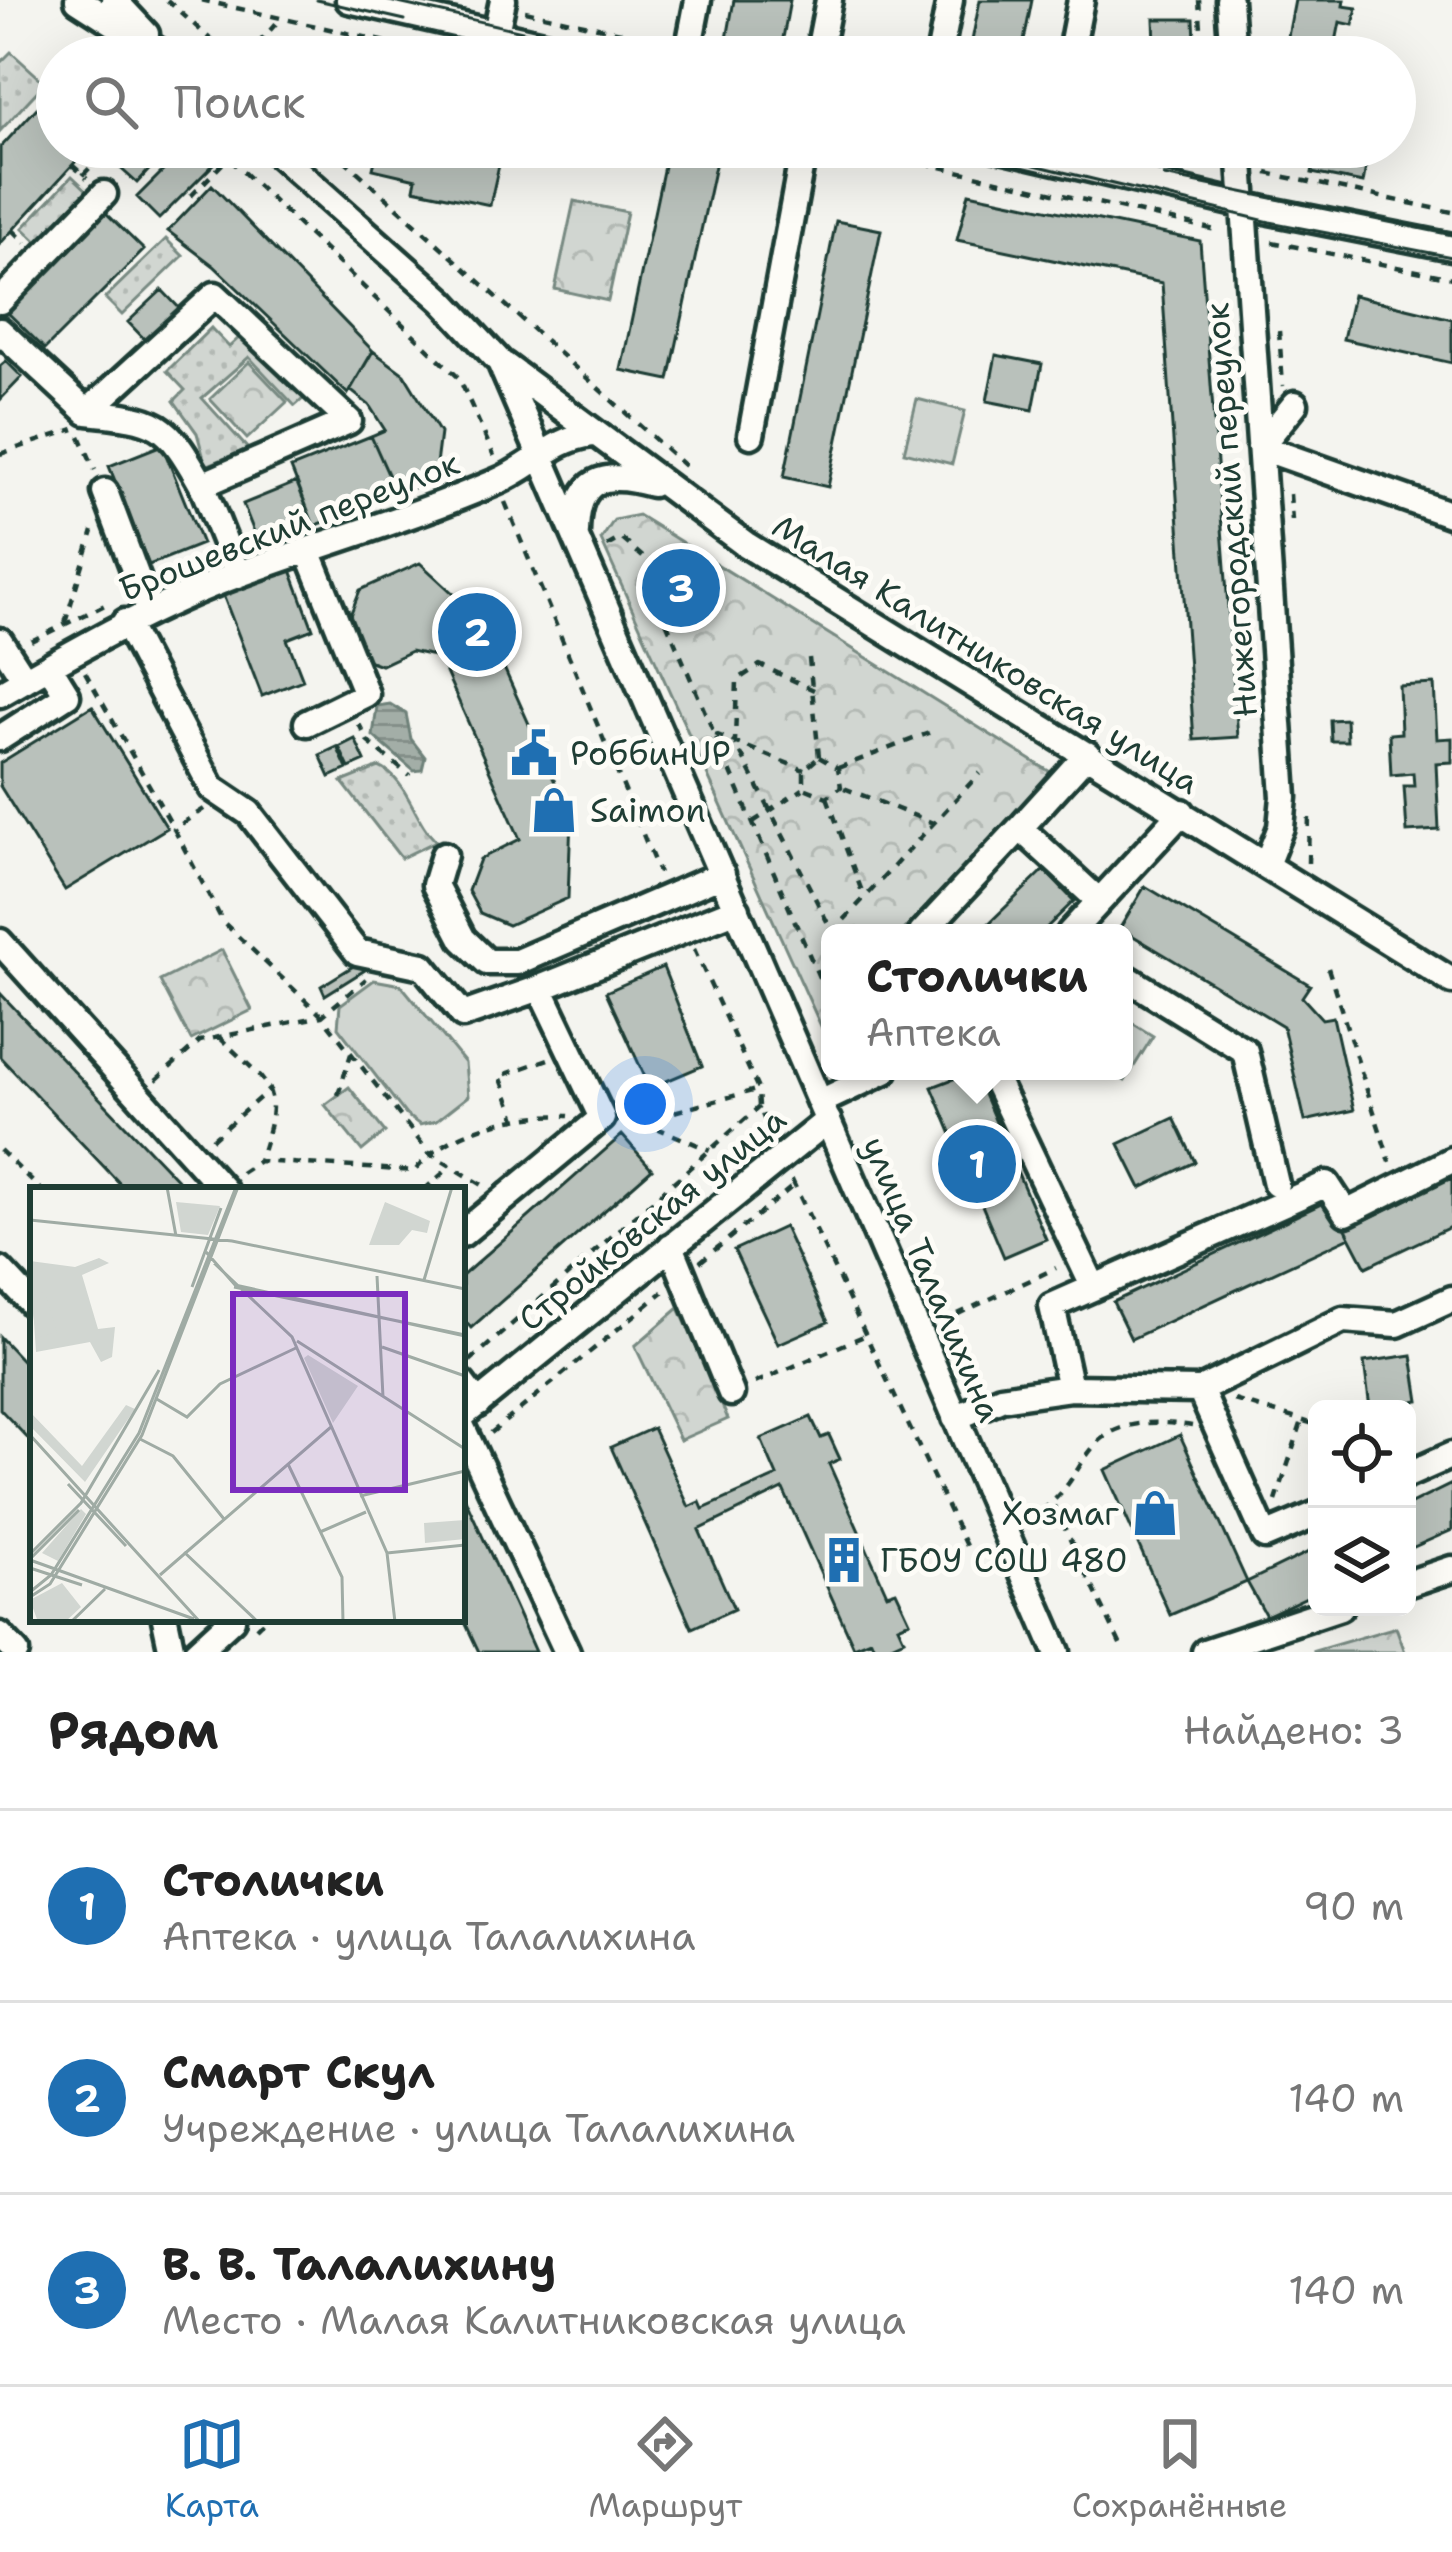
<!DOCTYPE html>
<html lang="ru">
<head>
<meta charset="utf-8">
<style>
	:root { --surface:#fff; --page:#f2f2f2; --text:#222; --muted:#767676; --line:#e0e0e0; --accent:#1f6fb2 }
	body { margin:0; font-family:"Shantell Sans",sans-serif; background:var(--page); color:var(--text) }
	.controls { position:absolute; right:36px; bottom:36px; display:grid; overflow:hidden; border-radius:18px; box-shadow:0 12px 48px #0002 }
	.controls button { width:108px; height:108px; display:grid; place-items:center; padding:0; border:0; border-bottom:3px solid var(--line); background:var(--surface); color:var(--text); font:60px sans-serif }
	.you { position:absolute; left:645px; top:1104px; width:42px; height:42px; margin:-30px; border:9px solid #fff; border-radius:50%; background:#1a73e8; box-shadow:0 0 0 18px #1a73e833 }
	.badge { display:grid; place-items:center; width:78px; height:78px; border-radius:50%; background:var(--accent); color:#fff; font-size:39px; font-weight:700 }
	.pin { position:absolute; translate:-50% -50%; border:6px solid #fff; box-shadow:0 3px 12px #0006 }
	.popup { position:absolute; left:821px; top:924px; width:312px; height:156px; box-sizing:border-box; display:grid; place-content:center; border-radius:18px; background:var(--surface); filter:drop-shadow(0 3px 9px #0005); font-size:39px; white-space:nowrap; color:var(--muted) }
	.popup b { font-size:45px; color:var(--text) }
	.popup::after { content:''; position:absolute; left:50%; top:100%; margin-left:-24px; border:24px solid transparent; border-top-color:var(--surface) }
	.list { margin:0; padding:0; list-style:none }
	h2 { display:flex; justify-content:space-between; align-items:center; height:156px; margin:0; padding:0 48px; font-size:51px }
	h2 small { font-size:39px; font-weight:400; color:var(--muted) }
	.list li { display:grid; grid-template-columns:78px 1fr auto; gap:36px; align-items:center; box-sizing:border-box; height:192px; padding:0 48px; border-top:3px solid var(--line) }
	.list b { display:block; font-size:45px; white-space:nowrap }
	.list p { margin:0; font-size:39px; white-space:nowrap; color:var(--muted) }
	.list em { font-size:39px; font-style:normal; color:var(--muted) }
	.icon { flex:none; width:66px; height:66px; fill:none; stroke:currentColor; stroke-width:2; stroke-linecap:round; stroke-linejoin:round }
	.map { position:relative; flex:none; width:1452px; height:1652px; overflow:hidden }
	.search { position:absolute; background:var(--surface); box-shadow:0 12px 48px #0002; left:36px; right:36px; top:36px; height:132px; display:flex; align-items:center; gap:30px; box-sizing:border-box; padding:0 42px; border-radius:66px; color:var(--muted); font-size:45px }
	.sheet { height:732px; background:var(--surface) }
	nav { display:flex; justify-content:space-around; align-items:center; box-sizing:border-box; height:168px; border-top:3px solid var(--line); background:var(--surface); font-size:33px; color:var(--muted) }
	nav a { display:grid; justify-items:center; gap:6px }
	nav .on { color:var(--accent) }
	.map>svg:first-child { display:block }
	.grass { fill:url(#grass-dots); stroke:#788a82; stroke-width:3 }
	.park { fill:url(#park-crowns); stroke:#788a82; stroke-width:3 }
	.garden { fill:#d1d6d1; stroke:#788a82; stroke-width:3 }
	.water { fill:url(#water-rules); stroke:#6e8179; stroke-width:3 }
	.building { fill:#b9c1bb; stroke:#1f3d34; stroke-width:3 }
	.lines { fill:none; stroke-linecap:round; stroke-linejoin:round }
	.minor-casing { stroke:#1f3d34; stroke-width:33 }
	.path { stroke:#1f3d34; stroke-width:4.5; stroke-dasharray:9 9; stroke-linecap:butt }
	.minor { stroke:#fdfcf7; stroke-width:24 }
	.tram { stroke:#1f3d34; stroke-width:3 }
	.labels { text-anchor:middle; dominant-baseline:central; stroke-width:10; stroke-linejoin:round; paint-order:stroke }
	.street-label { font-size:33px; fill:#1f3d34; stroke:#fdfcf7 }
	.poi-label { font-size:33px; fill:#1f3d34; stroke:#fdfcf7; text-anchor:start }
	.inset-road { fill:none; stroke:#9faba4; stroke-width:3 }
	.view { fill:#7b2cbf; fill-opacity:0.15; stroke:#7b2cbf; stroke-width:6 }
	.inset-edge { fill:none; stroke:#1f3d34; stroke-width:6 }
</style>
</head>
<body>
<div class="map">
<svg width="1452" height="1652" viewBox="0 0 1452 1652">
	<defs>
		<pattern id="grass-dots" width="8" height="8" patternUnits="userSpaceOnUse" patternTransform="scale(3)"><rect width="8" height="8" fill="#d1d6d1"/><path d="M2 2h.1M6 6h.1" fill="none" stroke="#b3b9b4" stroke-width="1.8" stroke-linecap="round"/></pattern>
		<pattern id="park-crowns" width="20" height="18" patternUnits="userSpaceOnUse" patternTransform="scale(3)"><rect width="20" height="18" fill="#d1d6d1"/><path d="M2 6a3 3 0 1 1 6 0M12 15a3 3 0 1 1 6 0" fill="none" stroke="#b3b9b4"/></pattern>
		<pattern id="water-rules" width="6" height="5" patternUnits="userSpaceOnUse" patternTransform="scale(3)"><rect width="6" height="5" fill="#a3aea7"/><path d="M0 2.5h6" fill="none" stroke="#848f89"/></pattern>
	</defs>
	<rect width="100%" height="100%" fill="#f4f4ef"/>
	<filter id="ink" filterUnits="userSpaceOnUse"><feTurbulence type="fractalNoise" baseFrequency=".00833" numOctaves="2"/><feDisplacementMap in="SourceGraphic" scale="24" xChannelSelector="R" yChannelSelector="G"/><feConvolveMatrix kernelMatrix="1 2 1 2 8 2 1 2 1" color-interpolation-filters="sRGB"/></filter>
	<g filter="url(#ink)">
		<path class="grass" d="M11,52L45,83L0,131V63Z
			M72,176L92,195L43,247L23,228Z
			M166,239L183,256L122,315L105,298Z
			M211,328L229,347L241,336L305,397L295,406L249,357L202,398L248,449L206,466L197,433L174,401L185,390L167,371Z
			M379,767C408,779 413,820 436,841L401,858L342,782Z"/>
		<path class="park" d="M574,201L627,212L608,301L555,289Z
			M249,362L287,402L247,439L210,399Z
			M638,515L1052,773L901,933H830V1046L601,540L614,520Z
			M222,950L252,1010L191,1040L160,981Z
			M349,1087L385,1132L362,1151L325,1105Z
			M679,1308L728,1419L680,1440L635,1346Z
			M1396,1627L1405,1652H1314V1651Z"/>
		<path class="garden" d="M917,399L965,411L952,464L904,452Z
			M374,980L401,985L465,1063L468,1096L436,1121L420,1125L406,1115L338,1027L340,1005Z
			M1124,1018L1153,1036L1125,1081L1108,1071H1124Z"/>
		<path class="water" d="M390,704L406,714L411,739L425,757L422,770L414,771L373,736L377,706Z"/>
		<path class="building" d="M734,0H790L781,49L727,39Z
			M980,0H1032L1021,56L971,46Z
			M1295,0H1344L1343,6L1357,8L1353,25L1340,22L1333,57H1284Z
			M1154,19H1194L1195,41L1155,43Z
			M57,86V147H89L0,244V148Z
			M97,147H170L137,183Z
			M187,147H201L216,162L159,219L137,197Z
			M378,147H503L490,205L414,189L416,179L373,169Z
			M668,147H719L669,380L621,370Z
			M1317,147H1383L1382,152L1369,150L1363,183L1312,173Z
			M212,185L373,351L348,394L214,266L168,231Z
			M969,193L1200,241L1238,737L1194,740L1162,283L957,240Z
			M105,212L144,250L45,349L6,311Z
			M836,221L881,230L828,487L784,477Z
			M162,290L182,311L148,343L128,322Z
			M1353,295L1452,319V363L1343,339Z
			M373,351L404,374L440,433L434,480L397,494L371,436L385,430L369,405L350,390Z
			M996,355L1042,364L1033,410L987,401Z
			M6,361L22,377L0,400V366Z
			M371,436L397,494L314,526L291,468Z
			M162,445L202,544L149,565L109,466Z
			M297,482L314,526L260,547L243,504Z
			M420,563L483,621L571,818L568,898L508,925L480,913L468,891L480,859L520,839L439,657L411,651L381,665L357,656L345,628L360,590Z
			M291,570L313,629L287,639L303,680L262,696L223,595Z
			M1434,684L1437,739L1452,738V762L1436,763L1439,830L1407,832L1404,786H1414L1413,773L1391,775L1389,734L1401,733L1399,686Z
			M92,706L167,828L65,890L0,786V763Z
			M1346,719L1347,741H1331L1330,720Z
			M355,739L365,761L349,768L339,747Z
			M337,747L347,769L330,777L320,755Z
			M1044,870L1074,901L1041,933H979Z
			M1145,886L1310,985L1302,997L1322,1019L1333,1017L1354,1110L1305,1121L1283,1026L1120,928Z
			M360,962L365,970L325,995L321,986Z
			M663,967L702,1066L650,1088L606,992Z
			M0,993L66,1063L187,1190H126L0,1057Z
			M974,1071L1046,1239L1004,1257L932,1087Z
			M1174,1118L1195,1162L1141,1188L1119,1144Z
			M622,1135L652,1169L471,1328L462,1318V1276Z
			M1452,1178V1226L1366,1267L1346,1229Z
			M1332,1199L1350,1237L1131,1339L1113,1302Z
			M784,1227L828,1322L778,1344L734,1250Z
			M0,1337L33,1372V1444L0,1409Z
			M1412,1355L1419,1401L1370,1408L1364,1362Z
			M811,1417L821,1438L829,1435L840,1459L829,1464L887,1594L896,1591L910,1621L898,1626L904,1639L876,1652L871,1640L854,1647L783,1489L699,1530L734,1609L692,1628L611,1447L653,1428L689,1507L700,1502L703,1509L777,1476L761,1439Z
			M1180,1435L1247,1582L1170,1615L1105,1470Z
			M1452,1484V1530L1407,1550V1506Z
			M462,1492L514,1605L535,1652H479L462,1616Z
			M1317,1548V1592L1266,1616L1247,1582Z"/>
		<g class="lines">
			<defs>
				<path id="minor" d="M78,0L167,57
					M114,0L146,34
					M349,0L600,57
					M1229,0L1233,57
					M496,33L503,0
					M687,57L698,0
					M818,57L829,0
					M939,57L950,0
					M1070,57L1081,0
					M270,147L443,301L500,362L1057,1652
					M996,147L1270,211L1452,247
					M1240,147L1284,797L1281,827L1266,865
					M0,301L104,194
					M0,331L87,412L215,295L349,421L202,485L238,575
					M504,365L745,544L1452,981
					M1295,404L1260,447L1452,515
					M87,412C160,419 166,421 202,485
					M751,435L804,147
					M105,492L150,612
					M576,532C577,478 603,470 652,484
					M125,622L212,788L249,813L357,952L423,966L463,1015L540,988
					M0,641L25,680
					M0,694C77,650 153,606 237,575C323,543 412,518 496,482C532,467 553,439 592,434
					M307,723L366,694L309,553
					M0,738L67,695L49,666
					M1020,828L1087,754
					M444,855L435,885L463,939L487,962H517L722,874
					M922,933L1020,828L1099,901
					M1070,933L1182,812
					M0,942L224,1190
					M1124,976L1245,1051L1276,1184
					M991,1071L1093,1286
					M820,1102L885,1071
					M462,1234L602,1118L540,988L737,909
					M671,1246L731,1393
					M0,1270L33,1305
					M462,1383L478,1404
					M1070,1388L1052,1306L1327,1184L1346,1213L1452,1160
					M1200,1390L1265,1536L1317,1514
					M462,1416L828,1120
					M955,1418L1001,1398L1070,1388L1200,1390L1343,1320L1397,1324L1452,1299
					M462,1427L567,1652
					M1407,1475L1452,1455
					M1407,1584L1452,1569
					M165,1619L172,1652
					M0,1635L16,1652
					M196,1652L232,1619
					M1205,1652L1340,1607"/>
			</defs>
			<use href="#minor" class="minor-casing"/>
			<path class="path" d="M167,0L230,57
				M201,0L453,57
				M1199,0L1203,57
				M525,11L666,42
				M91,39L112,57
				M713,52L733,57
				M246,57L281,18
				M217,147L459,378L494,456
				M330,147L687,468
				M853,147L1220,231
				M1144,147L1215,162
				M72,165L87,178
				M1267,173L1452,212
				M83,175L104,153
				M191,196L229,157
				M13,230L26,243
				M1272,242L1452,278
				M1279,331L1283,386
				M80,436L95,470
				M0,454L74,429
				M1290,494L1292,521
				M505,502L659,873
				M607,546L621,538L676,586L699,564
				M675,588L665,619L830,1003
				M65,623L93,531
				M31,641L107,604
				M809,658L819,757
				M85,672L174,829
				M814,690L760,665L737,680L735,742L832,931
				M359,724L368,742L410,776
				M715,734L804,770
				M819,757L838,768L841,787L827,797L804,788V770Z
				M838,768L929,733
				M844,788L933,823
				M827,797L864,897
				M204,809L174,829L223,922L322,1016L429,1153L486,1187
				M753,822L803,789
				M1308,863L1309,814
				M832,933L980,773
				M694,949L758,1089L759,1107L772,1137
				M1328,968L1390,1162
				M219,1037C274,1090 284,1085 259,1161
				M156,1080L200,1041L322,1016L366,979
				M338,1095L351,1054
				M622,1120L640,1121L710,1150
				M517,1121L500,1076L548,1059
				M640,1121L756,1090
				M212,1139L271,1088
				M0,1150L41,1190
				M241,1173L259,1161L415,1171C446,1130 519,1112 569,1116
				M792,1180L966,1546
				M424,1190L451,1166
				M700,1262L793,1186
				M941,1322L1056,1268
				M470,1361L759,1107
				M755,1383L866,1335
				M1234,1400L1317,1425
				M491,1433L663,1292
				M1276,1501L1302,1421
				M1054,1506L1124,1652
				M1025,1519C1100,1487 1064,1406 1192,1426
				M256,1628L265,1619"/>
			<use href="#minor" class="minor"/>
			<path class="tram" d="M317,0L405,20
				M385,0L637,57
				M960,147L1270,222L1452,257
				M1164,176L1452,235"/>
		</g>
	</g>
	<defs>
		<symbol id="civic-bare" viewBox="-9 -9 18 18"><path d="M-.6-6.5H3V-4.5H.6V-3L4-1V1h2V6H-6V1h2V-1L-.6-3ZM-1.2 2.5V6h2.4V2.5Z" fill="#1f6fb2" stroke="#fdfcf7" stroke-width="2.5" paint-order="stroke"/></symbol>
		<symbol id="shop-bare" viewBox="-9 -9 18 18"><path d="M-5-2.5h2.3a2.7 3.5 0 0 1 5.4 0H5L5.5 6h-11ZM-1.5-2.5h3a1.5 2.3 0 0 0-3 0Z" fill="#1f6fb2" stroke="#fdfcf7" stroke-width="2.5" paint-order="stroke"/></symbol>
		<symbol id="building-bare" viewBox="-9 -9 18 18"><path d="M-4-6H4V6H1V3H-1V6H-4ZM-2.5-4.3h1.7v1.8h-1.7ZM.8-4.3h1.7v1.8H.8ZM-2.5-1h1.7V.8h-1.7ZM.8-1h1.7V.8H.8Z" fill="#1f6fb2" stroke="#fdfcf7" stroke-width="2.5" paint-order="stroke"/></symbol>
	</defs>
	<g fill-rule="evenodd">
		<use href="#civic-bare" x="501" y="720" width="66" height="66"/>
		<use href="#shop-bare" x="521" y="777" width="66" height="66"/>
		<use href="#shop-bare" x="1122" y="1480" width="66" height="66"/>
		<use href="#building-bare" x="811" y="1527" width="66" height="66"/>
	</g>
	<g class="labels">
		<g class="street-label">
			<text transform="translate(1231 510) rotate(-94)">Нижегородский переулок</text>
			<text transform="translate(289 526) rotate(-21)">Брошевский переулок</text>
			<text transform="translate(986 654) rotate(32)">Малая Калитниковская улица</text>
			<text transform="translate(652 1219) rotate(-39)">Стройковская улица</text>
			<text transform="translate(932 1279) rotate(67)">улица Талалихина</text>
		</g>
		<g class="poi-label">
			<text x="570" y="753">РоббинUP</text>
			<text x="590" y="810">Saimon</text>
			<text x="1119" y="1513" text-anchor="end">Хозмаг</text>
			<text x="880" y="1560">ГБОУ СОШ 480</text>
		</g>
	</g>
	<g transform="translate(30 1187)">
		<rect width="435" height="435" fill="#f4f4ef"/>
		<path d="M355,15L400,34L397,46L382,43L369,58H339ZM96,218L105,222L55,295L0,239L2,227L52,279ZM32,396L51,420L35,435H8L0,413Z" fill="#d1d6d1"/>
		<path d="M146,15L190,19L178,48L151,45ZM69,71L79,76L52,88L68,142L85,140L82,170L71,175L60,155L6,165L0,74L45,80ZM278,168L328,199L303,236L274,171ZM51,322L56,327L28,374L12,366ZM435,333V352L395,356L394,336Z" fill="#d1d6d1"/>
		<path d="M15,105L27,145L7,151L0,109Z" fill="#d1d6d1"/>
		<path class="inset-road" d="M137,0L146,49M0,33L202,54L435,102M176,65L205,98L435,149M184,76L262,150L357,366L365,435M347,89L353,210M394,93L422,0M162,100L191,21M204,100L435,148M267,154L435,262M352,160L435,189M125,211L157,230L190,197L268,160M0,248L170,435M110,252L143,269L194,332M258,277L312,390L313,435M38,297L96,359M330,309L435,284M290,345L336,325M154,365L228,435M357,366L435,358M0,367L51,316L129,183M0,372L49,323M0,373L164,432M0,381L52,398M130,388L301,240M0,405L21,388L109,246L206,0M0,410L20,397L112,248L208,0M41,435L75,402"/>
		<path class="view" d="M203,107H375V303H203Z"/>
		<rect width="435" height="435" class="inset-edge"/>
	</g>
</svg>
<div class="controls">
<button><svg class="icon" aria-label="locate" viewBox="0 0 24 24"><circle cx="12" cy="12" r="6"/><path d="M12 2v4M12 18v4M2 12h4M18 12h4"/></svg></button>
<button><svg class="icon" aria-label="layers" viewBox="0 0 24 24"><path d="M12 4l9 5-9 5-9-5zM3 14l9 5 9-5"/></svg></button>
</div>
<div class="you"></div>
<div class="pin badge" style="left:977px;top:1164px">1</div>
<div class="popup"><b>Столички</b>Аптека</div>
<div class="pin badge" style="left:477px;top:632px">2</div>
<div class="pin badge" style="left:681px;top:588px">3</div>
<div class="search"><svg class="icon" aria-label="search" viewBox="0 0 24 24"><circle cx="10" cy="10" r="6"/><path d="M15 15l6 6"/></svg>Поиск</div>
</div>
<section class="sheet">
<h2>Рядом<small>Найдено: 3</small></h2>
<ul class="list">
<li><span class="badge">1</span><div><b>Столички</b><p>Аптека · улица Талалихина</p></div><em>90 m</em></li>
<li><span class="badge">2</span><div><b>Смарт Скул</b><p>Учреждение · улица Талалихина</p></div><em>140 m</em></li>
<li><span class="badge">3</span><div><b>В. В. Талалихину</b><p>Место · Малая Калитниковская улица</p></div><em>140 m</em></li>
</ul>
</section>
<nav>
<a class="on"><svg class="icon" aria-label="map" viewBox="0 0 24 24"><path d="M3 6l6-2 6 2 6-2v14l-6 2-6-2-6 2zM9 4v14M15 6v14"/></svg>Карта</a>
<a><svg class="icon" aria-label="directions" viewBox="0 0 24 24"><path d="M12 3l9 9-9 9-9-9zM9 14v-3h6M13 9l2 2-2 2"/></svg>Маршрут</a>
<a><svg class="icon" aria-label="saved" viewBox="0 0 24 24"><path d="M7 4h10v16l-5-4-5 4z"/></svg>Сохранённые</a>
</nav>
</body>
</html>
